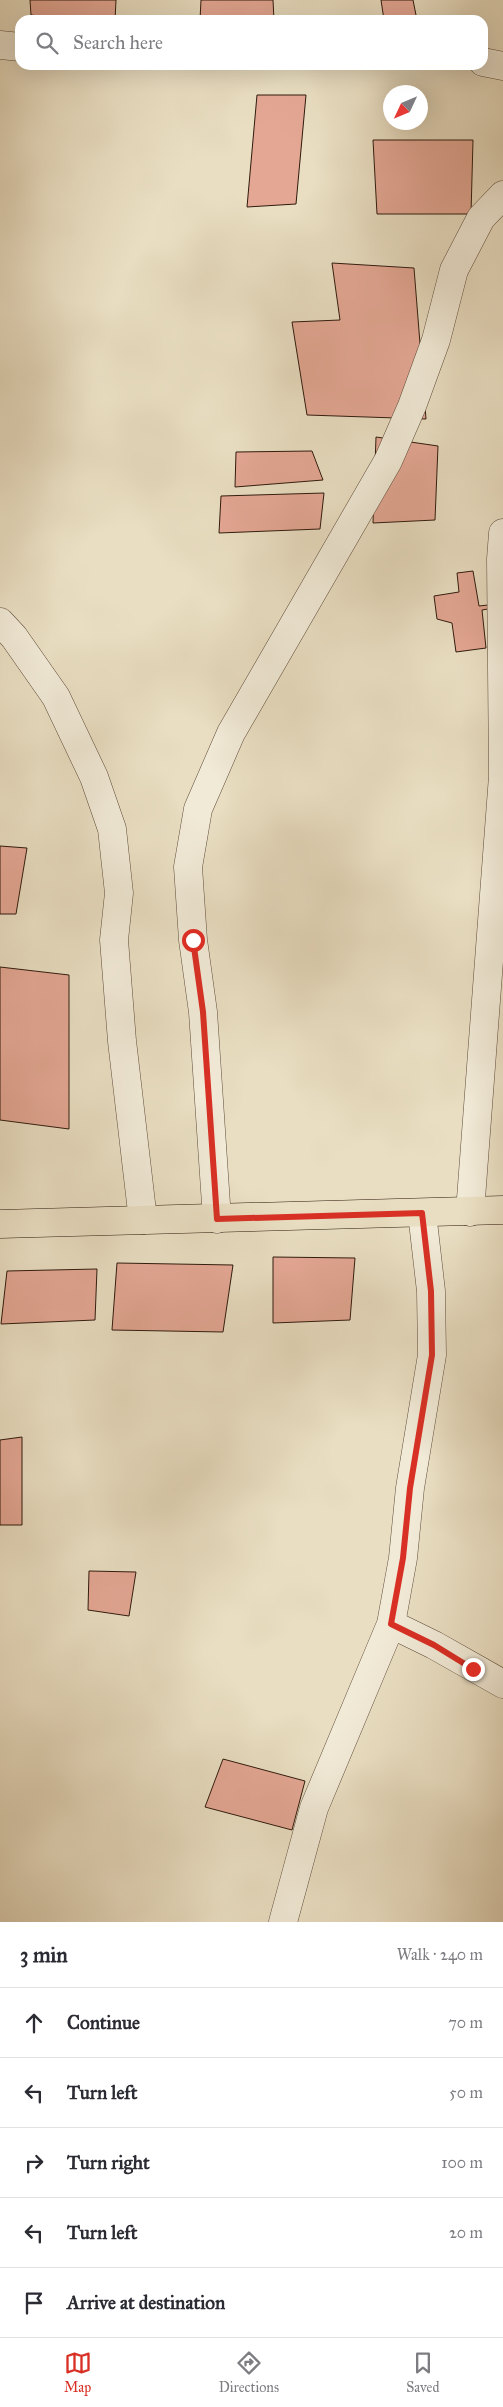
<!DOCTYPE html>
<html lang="en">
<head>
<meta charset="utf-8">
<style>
	:root { --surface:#fff; --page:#f2f2f3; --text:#2b2b33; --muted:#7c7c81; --line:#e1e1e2; --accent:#d93025 }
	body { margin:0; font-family:"IM FELL Great Primer",serif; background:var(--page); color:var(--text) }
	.compass { position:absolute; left:383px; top:85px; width:45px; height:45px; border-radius:50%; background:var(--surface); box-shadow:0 5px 20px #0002; rotate:226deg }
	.stop { position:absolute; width:15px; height:15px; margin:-11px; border:4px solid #d93025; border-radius:50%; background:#fff }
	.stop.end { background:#d93025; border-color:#fff; box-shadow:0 1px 5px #0008 }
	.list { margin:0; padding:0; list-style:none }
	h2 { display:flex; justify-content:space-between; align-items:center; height:65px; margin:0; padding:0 20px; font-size:21px }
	h2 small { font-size:16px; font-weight:400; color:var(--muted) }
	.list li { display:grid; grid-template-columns:32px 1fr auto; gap:15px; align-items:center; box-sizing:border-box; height:70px; padding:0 20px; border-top:1px solid var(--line) }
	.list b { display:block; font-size:19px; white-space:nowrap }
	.list em { font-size:16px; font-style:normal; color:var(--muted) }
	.icon { flex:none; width:28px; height:28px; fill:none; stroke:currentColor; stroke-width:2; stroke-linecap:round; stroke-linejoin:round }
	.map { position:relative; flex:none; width:503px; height:1922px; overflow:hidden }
	.search { position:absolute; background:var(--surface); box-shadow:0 5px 20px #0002; left:15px; right:15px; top:15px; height:55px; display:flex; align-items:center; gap:12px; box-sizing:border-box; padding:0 18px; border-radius:15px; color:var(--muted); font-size:19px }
	.sheet { height:415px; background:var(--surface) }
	nav { display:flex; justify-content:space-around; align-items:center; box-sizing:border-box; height:70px; border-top:1px solid var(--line); background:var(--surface); font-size:14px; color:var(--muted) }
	nav a { display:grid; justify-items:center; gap:2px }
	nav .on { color:var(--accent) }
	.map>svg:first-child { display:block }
	.building { fill:#e4a794; stroke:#2f1a0d }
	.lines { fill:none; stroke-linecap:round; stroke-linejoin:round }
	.minor-casing { stroke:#5e4b3a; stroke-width:29 }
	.major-casing { stroke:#2f1a0d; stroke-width:29 }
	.minor { stroke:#f1ead7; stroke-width:28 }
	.major { stroke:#e9dec2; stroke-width:28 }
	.route { stroke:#d93025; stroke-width:6 }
</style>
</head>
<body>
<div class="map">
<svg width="503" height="1922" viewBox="0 0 503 1922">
	<rect width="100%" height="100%" fill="#e9dec2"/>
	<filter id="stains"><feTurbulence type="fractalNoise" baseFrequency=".004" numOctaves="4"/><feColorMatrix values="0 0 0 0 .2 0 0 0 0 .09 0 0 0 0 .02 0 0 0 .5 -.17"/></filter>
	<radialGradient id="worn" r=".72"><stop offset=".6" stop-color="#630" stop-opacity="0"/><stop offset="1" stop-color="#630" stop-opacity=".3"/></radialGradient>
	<path class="building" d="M30,0H116L115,20H65L31,15Z
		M201,0H273L274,20H200Z
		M381,0H413L417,20H384Z
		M257,95H306L296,204L247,207Z
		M373,140H473L471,214H377Z
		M332,263L414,268L426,419L307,415L292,322L340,320Z
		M376,437L438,446L435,520L373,523Z
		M312,451L323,480L235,487L236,452Z
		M324,493L320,529L219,533L221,496Z
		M473,571L479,606L488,605V609L482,610L486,648L456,652L452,623L437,619L434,596L459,592L457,573Z
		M0,846L27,848L16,914H0Z
		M0,967L69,975V1129L0,1120Z
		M273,1257L355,1258L350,1320L273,1323Z
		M117,1263L233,1265L223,1332L112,1330Z
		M97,1269L95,1320L1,1324L7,1271Z
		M22,1437V1525H0V1440Z
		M89,1571L136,1572L129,1616L88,1610Z
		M223,1759L305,1781L292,1830L205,1807Z"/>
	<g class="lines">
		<defs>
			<path id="minor" d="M0,45L20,47
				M483,62L503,66
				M0,622L14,637L56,697L94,777L112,829L119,893L114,940L122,1041L143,1220
				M470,1212L503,776L501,559L503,533
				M422,1213L431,1291L432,1355L410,1488L403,1558L391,1624L434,1645L503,1684
				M217,1219L203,1012L193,940L188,867L198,809L231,733L388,461L412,406L436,340L454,270L481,218L503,195
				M283,1922L314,1808L391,1624"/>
			<path id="major" d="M0,1224L503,1210"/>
		</defs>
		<use href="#minor" class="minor-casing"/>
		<use href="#major" class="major-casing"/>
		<use href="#minor" class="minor"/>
		<use href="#major" class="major"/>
	</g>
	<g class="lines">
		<path class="route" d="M193,940L203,1012L217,1219L422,1213L431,1291L432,1355L410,1488L403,1558L391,1624L434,1645L473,1669"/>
	</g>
	<rect width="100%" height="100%" filter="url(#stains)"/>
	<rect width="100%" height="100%" fill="url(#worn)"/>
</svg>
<svg class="compass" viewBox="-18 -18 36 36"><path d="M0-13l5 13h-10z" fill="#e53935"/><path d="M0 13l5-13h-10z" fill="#7c7c81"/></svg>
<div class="stop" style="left:193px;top:940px"></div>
<div class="stop end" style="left:473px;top:1669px"></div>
<div class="search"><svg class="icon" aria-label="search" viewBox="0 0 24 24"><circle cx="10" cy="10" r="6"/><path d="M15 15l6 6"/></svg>Search here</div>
</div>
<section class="sheet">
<h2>3 min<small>Walk · 240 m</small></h2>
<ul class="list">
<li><svg class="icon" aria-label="ahead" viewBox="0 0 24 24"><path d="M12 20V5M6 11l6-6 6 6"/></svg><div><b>Continue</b></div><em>70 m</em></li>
<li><svg class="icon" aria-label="left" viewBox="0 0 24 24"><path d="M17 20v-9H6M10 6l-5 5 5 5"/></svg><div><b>Turn left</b></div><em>50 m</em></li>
<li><svg class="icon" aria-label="right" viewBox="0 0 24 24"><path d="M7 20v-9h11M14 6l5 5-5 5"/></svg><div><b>Turn right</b></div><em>100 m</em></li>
<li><svg class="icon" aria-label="left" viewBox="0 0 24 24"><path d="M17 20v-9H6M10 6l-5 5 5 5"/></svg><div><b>Turn left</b></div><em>20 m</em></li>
<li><svg class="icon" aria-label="arrive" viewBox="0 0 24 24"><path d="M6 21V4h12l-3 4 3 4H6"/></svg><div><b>Arrive at destination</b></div></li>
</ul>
</section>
<nav>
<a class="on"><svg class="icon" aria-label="map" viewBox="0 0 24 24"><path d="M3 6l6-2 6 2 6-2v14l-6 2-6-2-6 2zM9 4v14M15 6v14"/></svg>Map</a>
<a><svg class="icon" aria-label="directions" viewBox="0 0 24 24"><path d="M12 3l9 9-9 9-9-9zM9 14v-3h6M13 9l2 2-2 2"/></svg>Directions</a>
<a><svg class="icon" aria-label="saved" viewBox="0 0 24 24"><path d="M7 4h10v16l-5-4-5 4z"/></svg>Saved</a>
</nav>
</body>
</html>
